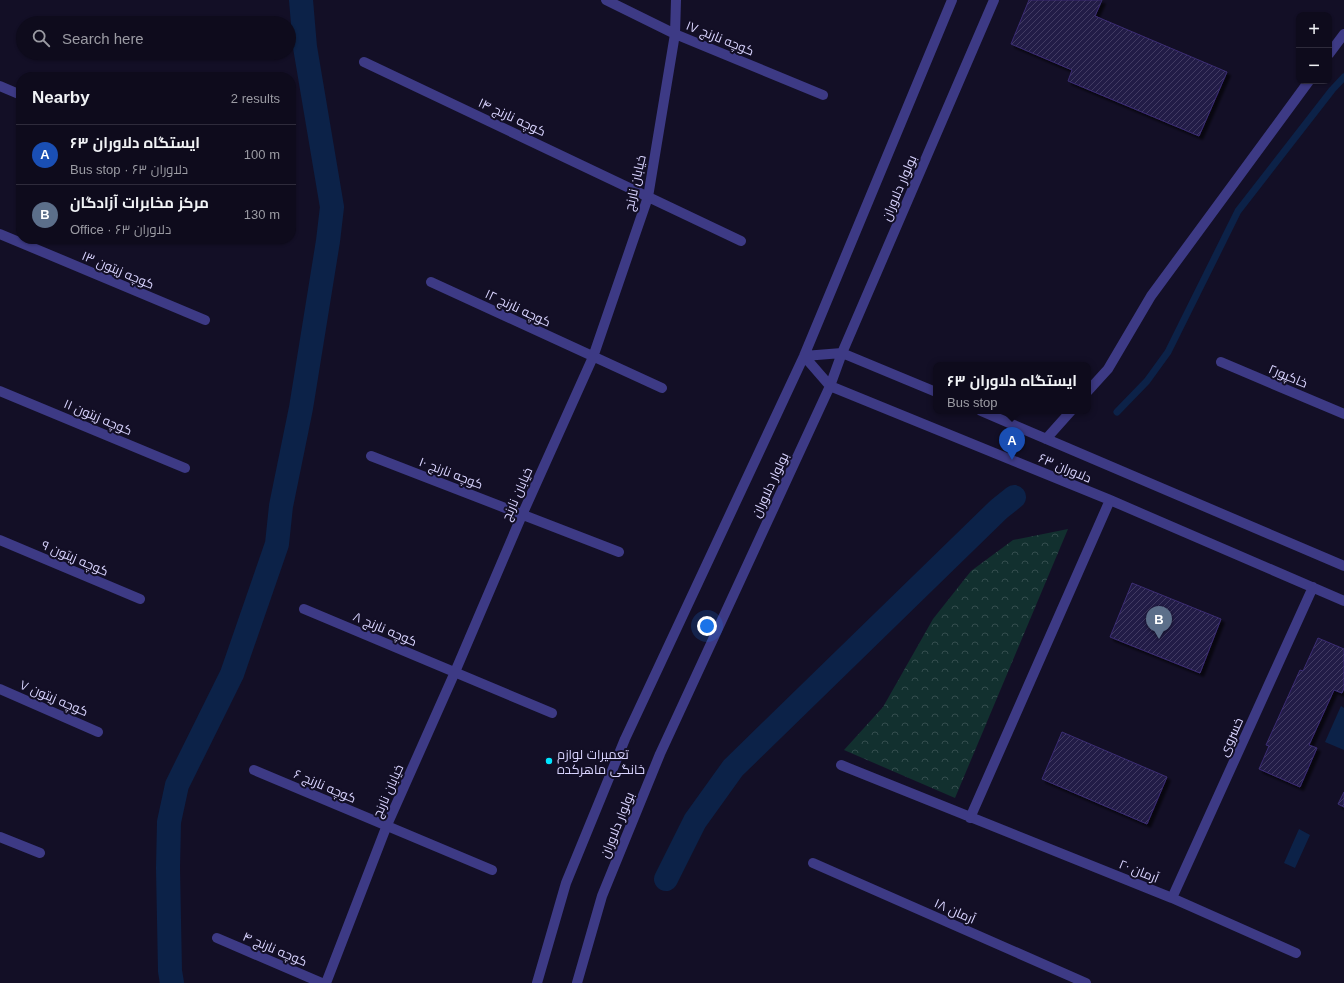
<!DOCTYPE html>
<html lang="en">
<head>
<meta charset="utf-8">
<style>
	:root { --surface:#0e0b1c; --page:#171425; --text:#f1f3f6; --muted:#9b9ba3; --line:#2e2b3b; --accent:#00e5ff }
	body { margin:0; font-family:Arial,Cairo,sans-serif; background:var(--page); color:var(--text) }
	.controls { position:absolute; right:12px; top:12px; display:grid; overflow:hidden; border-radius:8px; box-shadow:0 1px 3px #0004 }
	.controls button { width:36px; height:36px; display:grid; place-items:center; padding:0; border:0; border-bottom:1px solid var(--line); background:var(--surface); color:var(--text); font:20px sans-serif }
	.you { position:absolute; left:707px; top:626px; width:14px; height:14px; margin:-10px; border:3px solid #fff; border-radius:50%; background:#1a73e8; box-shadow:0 0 0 6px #1a73e833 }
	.badge { display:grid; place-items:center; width:26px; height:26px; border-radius:50%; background:var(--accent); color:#fff; font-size:13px; font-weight:700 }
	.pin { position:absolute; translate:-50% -33px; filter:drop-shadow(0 1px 2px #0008) }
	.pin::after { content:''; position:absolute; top:21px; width:14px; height:12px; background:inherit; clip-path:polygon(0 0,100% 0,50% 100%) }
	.popup { position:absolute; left:933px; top:362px; width:158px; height:52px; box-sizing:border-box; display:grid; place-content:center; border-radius:8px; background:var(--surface); filter:drop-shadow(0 1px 3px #0005); font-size:13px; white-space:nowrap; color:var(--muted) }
	.popup b { font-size:15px; color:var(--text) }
	.popup::after { content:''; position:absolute; left:50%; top:100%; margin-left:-8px; border:8px solid transparent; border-top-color:var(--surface) }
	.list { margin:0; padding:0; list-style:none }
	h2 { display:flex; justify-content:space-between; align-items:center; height:52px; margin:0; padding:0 16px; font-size:17px }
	h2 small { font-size:13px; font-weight:400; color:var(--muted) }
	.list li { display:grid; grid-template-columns:26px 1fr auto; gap:12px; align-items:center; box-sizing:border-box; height:60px; padding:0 16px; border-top:1px solid var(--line) }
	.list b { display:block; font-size:15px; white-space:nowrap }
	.list p { margin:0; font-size:13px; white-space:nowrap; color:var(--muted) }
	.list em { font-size:13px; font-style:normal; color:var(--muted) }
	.icon { flex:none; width:22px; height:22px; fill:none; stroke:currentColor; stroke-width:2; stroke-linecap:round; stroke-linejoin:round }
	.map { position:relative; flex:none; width:1344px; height:983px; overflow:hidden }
	.search { position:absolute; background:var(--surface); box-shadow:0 1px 3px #0004; left:16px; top:16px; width:280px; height:44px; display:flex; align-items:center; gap:10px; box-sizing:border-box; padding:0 14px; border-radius:22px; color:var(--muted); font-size:15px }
	.panel { position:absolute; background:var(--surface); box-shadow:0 1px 3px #0004; left:16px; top:72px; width:280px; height:172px; border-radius:16px }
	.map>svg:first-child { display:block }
	.park { fill:url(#park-crowns) }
	.water { fill:#0c2248 }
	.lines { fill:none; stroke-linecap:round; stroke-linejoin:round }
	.stream { stroke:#0c2248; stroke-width:7 }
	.canal { stroke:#0c2248; stroke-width:24 }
	.building { fill:url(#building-hatch); stroke:#3b2d73; filter:url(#shadow) }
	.minor { stroke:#3d3a85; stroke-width:10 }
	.poi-dot { fill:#00e5ff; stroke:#130f26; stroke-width:1.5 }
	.labels { text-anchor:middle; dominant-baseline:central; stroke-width:4; stroke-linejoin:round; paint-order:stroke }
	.street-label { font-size:13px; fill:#d9d4ff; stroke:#130f26 }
	.poi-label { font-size:13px; fill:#d9d4ff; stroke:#130f26; text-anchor:start }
</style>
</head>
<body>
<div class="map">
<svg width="1344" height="983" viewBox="0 0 1344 983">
	<defs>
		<pattern id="park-crowns" width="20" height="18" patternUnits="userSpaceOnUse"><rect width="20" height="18" fill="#12302f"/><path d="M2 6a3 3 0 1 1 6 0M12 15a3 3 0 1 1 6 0" fill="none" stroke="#344d4e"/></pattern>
		<pattern id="building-hatch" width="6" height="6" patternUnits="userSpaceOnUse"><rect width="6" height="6" fill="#241b47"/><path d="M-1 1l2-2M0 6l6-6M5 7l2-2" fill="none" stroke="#433b63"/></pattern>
		<filter id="shadow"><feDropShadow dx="3.5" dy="3.5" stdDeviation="1" flood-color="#0009"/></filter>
	</defs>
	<rect width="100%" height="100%" fill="#130f26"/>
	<path class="park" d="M1068,529L955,798L844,750L883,707L933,619L971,571L1013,540Z"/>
	<path class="water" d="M1341,706L1344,708V750L1325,742Z
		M1299,829L1310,835L1295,868L1284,863Z"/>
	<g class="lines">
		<path class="stream" d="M1117,412L1147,381L1168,352L1238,211L1332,90L1344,77"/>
		<path class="canal" d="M666,879L695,821L733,768L999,509L1014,497
			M172,983L170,971L168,868L169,822L177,785L232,674L277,544L281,506L301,408L328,241L332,207L305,47L301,0"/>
	</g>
	<path class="building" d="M1029,0H1102L1095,16L1227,72L1199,136L1068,81L1072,70L1011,44Z
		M1132,583L1221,619L1200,673L1110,637Z
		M1318,638L1344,649V688L1342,693L1334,690L1309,745L1317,748L1300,787L1259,769L1269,746L1266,745L1300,670L1303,671Z
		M1062,732L1167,777L1147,824L1042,779Z
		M1344,792V807L1338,804Z"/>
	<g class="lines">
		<path class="minor" d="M606,0L675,34L823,95
			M1329,54L1344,34
			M364,62L741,241
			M0,86L21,95
			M0,234L205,320
			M431,282L662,388
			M804,356L830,386L1110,500L1344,601
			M804,356L842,353L936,392
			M1221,362L1344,414
			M0,391L185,468
			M1088,391L1108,369L1151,296L1309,81
			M981,411L1344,566
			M1046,439L1071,411
			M371,456L619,552
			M0,540L140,599
			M304,609L552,713
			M0,689L98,732
			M841,765L1172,898L1296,953
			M254,770L492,870
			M970,818L1110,500
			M0,837L40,853
			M813,863L1086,983
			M1172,898L1313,587
			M217,938L322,983
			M326,983L387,825L455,672L522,515L593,357L648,197L675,34L676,0
			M537,983L566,883L625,739L804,356L952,0
			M577,983L602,896L660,754L830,386L842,353L994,0"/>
	</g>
	<circle class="poi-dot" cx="549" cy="761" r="4"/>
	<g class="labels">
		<g class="street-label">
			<text transform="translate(720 38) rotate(22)">کوچه نارنج ۱۷</text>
			<text transform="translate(512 117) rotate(25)">کوچه نارنج ۱۴</text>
			<text transform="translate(635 183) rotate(-77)">خیابان نارنج</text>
			<text transform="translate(899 188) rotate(-67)">بولوار دلاوران</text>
			<text transform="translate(118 270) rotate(23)">کوچه زیتون ۱۳</text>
			<text transform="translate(518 308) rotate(25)">کوچه نارنج ۱۲</text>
			<text transform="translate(1288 376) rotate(23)">خاکپور۲</text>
			<text transform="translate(98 417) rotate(23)">کوچه زیتون ۱۱</text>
			<text transform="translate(1065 468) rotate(23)">دلاوران ۶۳</text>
			<text transform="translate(451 473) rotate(21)">کوچه نارنج ۱۰</text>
			<text transform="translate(770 485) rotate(-65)">بولوار دلاوران</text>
			<text transform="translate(517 494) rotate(-66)">خیابان نارنج</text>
			<text transform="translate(75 558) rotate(23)">کوچه زیتون ۹</text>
			<text transform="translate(385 629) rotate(23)">کوچه نارنج ۸</text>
			<text transform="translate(54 698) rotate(23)">کوچه زیتون ۷</text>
			<text transform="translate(1231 737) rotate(-66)">خسروی</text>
			<text transform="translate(325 786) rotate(23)">کوچه نارنج ۶</text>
			<text transform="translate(388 791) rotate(-66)">خیابان نارنج</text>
			<text transform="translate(617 825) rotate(-68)">بولوار دلاوران</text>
			<text transform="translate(1139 871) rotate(22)">آرمان ۲۰</text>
			<text transform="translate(955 911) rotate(24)">آرمان ۱۸</text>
			<text transform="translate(275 949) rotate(23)">کوچه نارنج ۴</text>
		</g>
		<g class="poi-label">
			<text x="557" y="754">تعمیرات لوازم<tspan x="557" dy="15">خانگی ماهرکده</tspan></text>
		</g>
	</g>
</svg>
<div class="controls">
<button>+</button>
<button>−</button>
</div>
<div class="you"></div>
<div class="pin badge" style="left:1012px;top:460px;background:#1a4fb4">A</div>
<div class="popup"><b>ایستگاه دلاوران ۶۳</b>Bus stop</div>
<div class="pin badge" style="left:1159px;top:639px;background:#5c6f8a">B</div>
<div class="search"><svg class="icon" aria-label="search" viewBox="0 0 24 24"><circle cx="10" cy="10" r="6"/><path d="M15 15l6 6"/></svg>Search here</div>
<section class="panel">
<h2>Nearby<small>2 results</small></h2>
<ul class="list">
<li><span class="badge" style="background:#1a4fb4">A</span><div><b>ایستگاه دلاوران ۶۳</b><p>Bus stop · دلاوران ۶۳</p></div><em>100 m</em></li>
<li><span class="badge" style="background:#5c6f8a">B</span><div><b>مرکز مخابرات آزادگان</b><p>Office · دلاوران ۶۳</p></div><em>130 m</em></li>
</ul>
</section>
</div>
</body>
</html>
